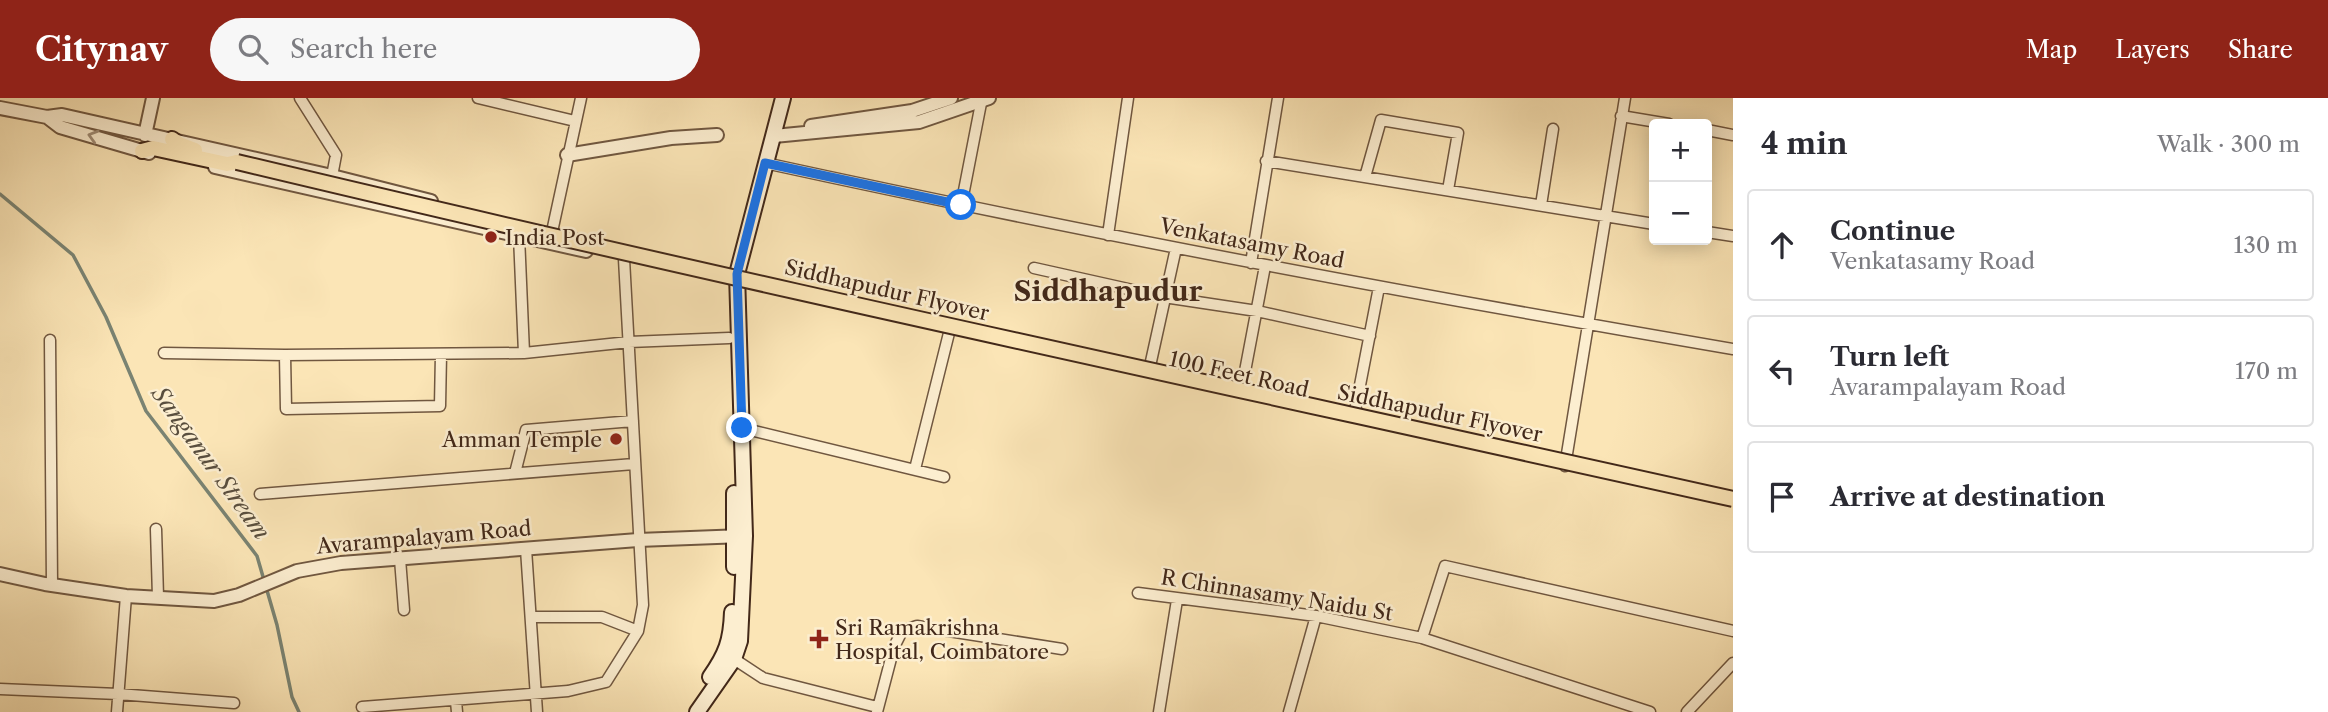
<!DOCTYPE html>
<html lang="en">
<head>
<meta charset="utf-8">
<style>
	:root { --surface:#fff; --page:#f7f7f7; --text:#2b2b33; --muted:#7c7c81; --line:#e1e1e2; --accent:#8f2418 }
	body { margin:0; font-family:"Libre Caslon Text",serif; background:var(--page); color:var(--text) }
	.controls { position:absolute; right:21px; top:21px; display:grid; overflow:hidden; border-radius:7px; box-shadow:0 4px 18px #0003 }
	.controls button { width:63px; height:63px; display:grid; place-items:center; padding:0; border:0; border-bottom:2px solid var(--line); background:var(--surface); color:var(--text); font:35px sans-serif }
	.stop { position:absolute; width:21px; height:21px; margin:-16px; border:5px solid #1a73e8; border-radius:50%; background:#fff }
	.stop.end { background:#1a73e8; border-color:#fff; box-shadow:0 2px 7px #0008 }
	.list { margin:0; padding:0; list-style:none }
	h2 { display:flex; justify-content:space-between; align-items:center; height:91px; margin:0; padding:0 28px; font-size:30px }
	h2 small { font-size:23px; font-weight:400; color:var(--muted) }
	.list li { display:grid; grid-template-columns:46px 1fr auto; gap:21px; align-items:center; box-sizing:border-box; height:112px; margin:0 14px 14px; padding:0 14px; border:2px solid var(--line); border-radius:7px }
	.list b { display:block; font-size:26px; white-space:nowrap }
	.list p { margin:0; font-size:23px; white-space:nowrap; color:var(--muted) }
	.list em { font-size:23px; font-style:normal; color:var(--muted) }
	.icon { flex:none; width:38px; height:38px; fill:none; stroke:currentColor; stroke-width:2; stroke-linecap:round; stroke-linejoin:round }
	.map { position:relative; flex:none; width:1733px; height:614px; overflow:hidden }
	header { display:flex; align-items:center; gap:42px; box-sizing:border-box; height:98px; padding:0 35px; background:var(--accent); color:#fff }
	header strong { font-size:33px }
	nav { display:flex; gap:38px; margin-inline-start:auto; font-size:24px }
	.search { width:490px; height:63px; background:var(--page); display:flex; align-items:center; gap:18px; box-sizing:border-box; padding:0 24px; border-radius:38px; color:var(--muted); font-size:26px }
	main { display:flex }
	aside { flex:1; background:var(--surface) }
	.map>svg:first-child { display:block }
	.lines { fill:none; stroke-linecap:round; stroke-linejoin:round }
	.stream { stroke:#7a8372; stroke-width:3.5 }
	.minor-casing { stroke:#705740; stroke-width:13 }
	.tertiary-casing { stroke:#705740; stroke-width:16 }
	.secondary-casing { stroke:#422819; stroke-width:18 }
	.primary-casing { stroke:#422819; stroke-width:18 }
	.minor { stroke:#fceed0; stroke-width:10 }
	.tertiary { stroke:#fceed0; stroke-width:12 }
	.secondary { stroke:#fceed0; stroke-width:14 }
	.primary { stroke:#fbe5b6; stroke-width:14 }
	.primary-bridge-casing { stroke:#422819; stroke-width:18; stroke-linecap:butt }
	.primary-bridge { stroke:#fbe5b6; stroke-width:14 }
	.oneway { stroke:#9f8b74 }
	.route { stroke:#1a73e8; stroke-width:9 }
	.poi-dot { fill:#8f2418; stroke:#fceed0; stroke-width:2.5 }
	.labels { text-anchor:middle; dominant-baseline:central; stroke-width:5; stroke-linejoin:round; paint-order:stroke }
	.poi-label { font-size:21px; fill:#422819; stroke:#fceed0; text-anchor:start }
	.street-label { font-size:21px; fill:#422819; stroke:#fceed0 }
	.water-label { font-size:23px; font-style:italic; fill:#594e3e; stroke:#fceed0 }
	.district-label { font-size:28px; font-weight:bold; fill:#422819; stroke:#fceed0 }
</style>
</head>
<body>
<header>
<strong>Citynav</strong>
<div class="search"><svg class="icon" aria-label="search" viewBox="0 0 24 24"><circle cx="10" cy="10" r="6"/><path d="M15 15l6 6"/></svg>Search here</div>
<nav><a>Map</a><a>Layers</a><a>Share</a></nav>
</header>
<main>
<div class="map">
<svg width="1733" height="614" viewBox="0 0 1733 614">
	<rect width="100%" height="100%" fill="#fbe5b6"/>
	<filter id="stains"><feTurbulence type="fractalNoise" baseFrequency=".00286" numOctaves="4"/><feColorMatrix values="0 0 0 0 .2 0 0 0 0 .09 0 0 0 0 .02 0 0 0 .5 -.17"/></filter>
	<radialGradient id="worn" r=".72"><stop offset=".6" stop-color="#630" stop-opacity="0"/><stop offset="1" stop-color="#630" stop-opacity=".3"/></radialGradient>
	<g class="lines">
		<path class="stream" d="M0,96L73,157L106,219L146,313L257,458L277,527L292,599L299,614"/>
		<defs>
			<path id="minor" d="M300,0L336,57L332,78
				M478,0L575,23
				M1621,18L1669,26
				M1707,32L1733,37
				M1266,63L1654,126
				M765,65C1086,135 1409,196 1733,251
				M1365,79L1381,22L1458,35L1448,92
				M1541,107L1553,31
				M961,108L982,0
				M1707,134L1733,138
				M1108,137L1128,0
				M519,138L524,255
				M550,143L581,0
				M1251,165L1278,0
				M1034,170L1164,199L1257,213L1370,238
				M50,242L52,487
				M164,255L285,257L524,255L629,244L729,240
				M285,257L286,311L440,308L441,256
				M1150,268L1176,150
				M1242,289L1265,168
				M1355,313L1379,189
				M742,330L944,379
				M1565,368L1625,0
				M915,371L949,235
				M515,375L526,332L633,323
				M260,396L634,366
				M156,431L158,499
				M526,451L537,614
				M400,461L404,512
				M1138,495L1316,518L1422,540L1650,614
				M531,519H602L638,533
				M1422,540L1445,468L1733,533
				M731,559L763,580L877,609
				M0,591L118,596L234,605
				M456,603L457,614
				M362,609L568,593L606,584L638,533L643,507L624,161
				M117,614L126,498
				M877,614L894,549L902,533L917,528L1062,551
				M1159,614L1177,502
				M1289,614L1316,518
				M1687,614L1733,565"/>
			<path id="tertiary" d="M0,10L47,19L62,17L332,78L431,103
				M47,19L60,29L149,55
				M811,28L912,13L951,0
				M145,37L153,0
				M774,38L919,24L989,0
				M567,57L671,40L717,37
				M215,69L586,153
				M0,476L45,486L126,498L214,503L239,497L297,473L341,465L638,442L743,438"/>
			<path id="secondary" d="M734,469V395
				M710,579C726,556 731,543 732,514
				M697,614L734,561L740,543L745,438L737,176L783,0"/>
			<path id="primary" d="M172,41L179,46L195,52
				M142,53L153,50L227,66L237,64"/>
		</defs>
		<use href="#minor" class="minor-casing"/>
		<use href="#tertiary" class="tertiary-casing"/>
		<use href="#secondary" class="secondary-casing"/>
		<use href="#primary" class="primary-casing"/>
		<use href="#minor" class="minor"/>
		<use href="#tertiary" class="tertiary"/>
		<use href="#secondary" class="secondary"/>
		<use href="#primary" class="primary"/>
		<defs>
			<path id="primary-bridge" d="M237,64C734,183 1234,290 1733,401"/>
		</defs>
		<use href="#primary-bridge" class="primary-bridge-casing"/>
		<use href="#primary-bridge" class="primary-bridge"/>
	</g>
	<defs><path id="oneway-chevron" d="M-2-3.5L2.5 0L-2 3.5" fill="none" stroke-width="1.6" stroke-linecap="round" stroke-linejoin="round" transform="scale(1.75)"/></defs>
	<use class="oneway" href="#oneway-chevron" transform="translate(93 38) rotate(-164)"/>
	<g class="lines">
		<path class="route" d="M742,330L737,176L765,65L961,107"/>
	</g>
	<g class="poi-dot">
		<circle cx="491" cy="139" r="7"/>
		<circle cx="616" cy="341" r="7"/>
		<path d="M815.5 530.5h7v7h7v7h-7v7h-7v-7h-7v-7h7z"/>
	</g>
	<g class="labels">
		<g class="poi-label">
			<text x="505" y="139">India Post</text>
			<text x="602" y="341" text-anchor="end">Amman Temple</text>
			<text x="835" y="529">Sri Ramakrishna<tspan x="835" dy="24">Hospital, Coimbatore</tspan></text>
		</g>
		<g class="street-label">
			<text transform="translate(1252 145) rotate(11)">Venkatasamy Road</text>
			<text transform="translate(887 192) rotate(13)">Siddhapudur Flyover</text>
			<text transform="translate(1239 276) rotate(13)">100 Feet Road</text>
			<text transform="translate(1440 315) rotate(12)">Siddhapudur Flyover</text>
			<text transform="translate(424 439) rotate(-5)">Avarampalayam Road</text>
			<text transform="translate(1277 497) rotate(9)">R Chinnasamy Naidu St</text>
		</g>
		<g class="water-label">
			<text transform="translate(211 365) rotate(54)">Sanganur Stream</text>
		</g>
		<g class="district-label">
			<text x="1108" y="193">Siddhapudur</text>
		</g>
	</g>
	<rect width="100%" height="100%" filter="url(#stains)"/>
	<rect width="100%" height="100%" fill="url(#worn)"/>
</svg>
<div class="controls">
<button>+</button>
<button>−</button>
</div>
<div class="stop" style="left:961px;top:107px"></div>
<div class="stop end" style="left:742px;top:330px"></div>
</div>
<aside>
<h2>4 min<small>Walk · 300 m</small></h2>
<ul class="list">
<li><svg class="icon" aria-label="ahead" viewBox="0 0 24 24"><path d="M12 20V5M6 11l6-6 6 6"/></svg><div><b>Continue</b><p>Venkatasamy Road</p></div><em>130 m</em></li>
<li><svg class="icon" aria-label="left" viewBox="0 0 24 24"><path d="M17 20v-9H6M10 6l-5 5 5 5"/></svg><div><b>Turn left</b><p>Avarampalayam Road</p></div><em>170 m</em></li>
<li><svg class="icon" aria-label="arrive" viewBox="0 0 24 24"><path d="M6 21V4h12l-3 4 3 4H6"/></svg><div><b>Arrive at destination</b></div></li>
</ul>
</aside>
</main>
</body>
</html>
